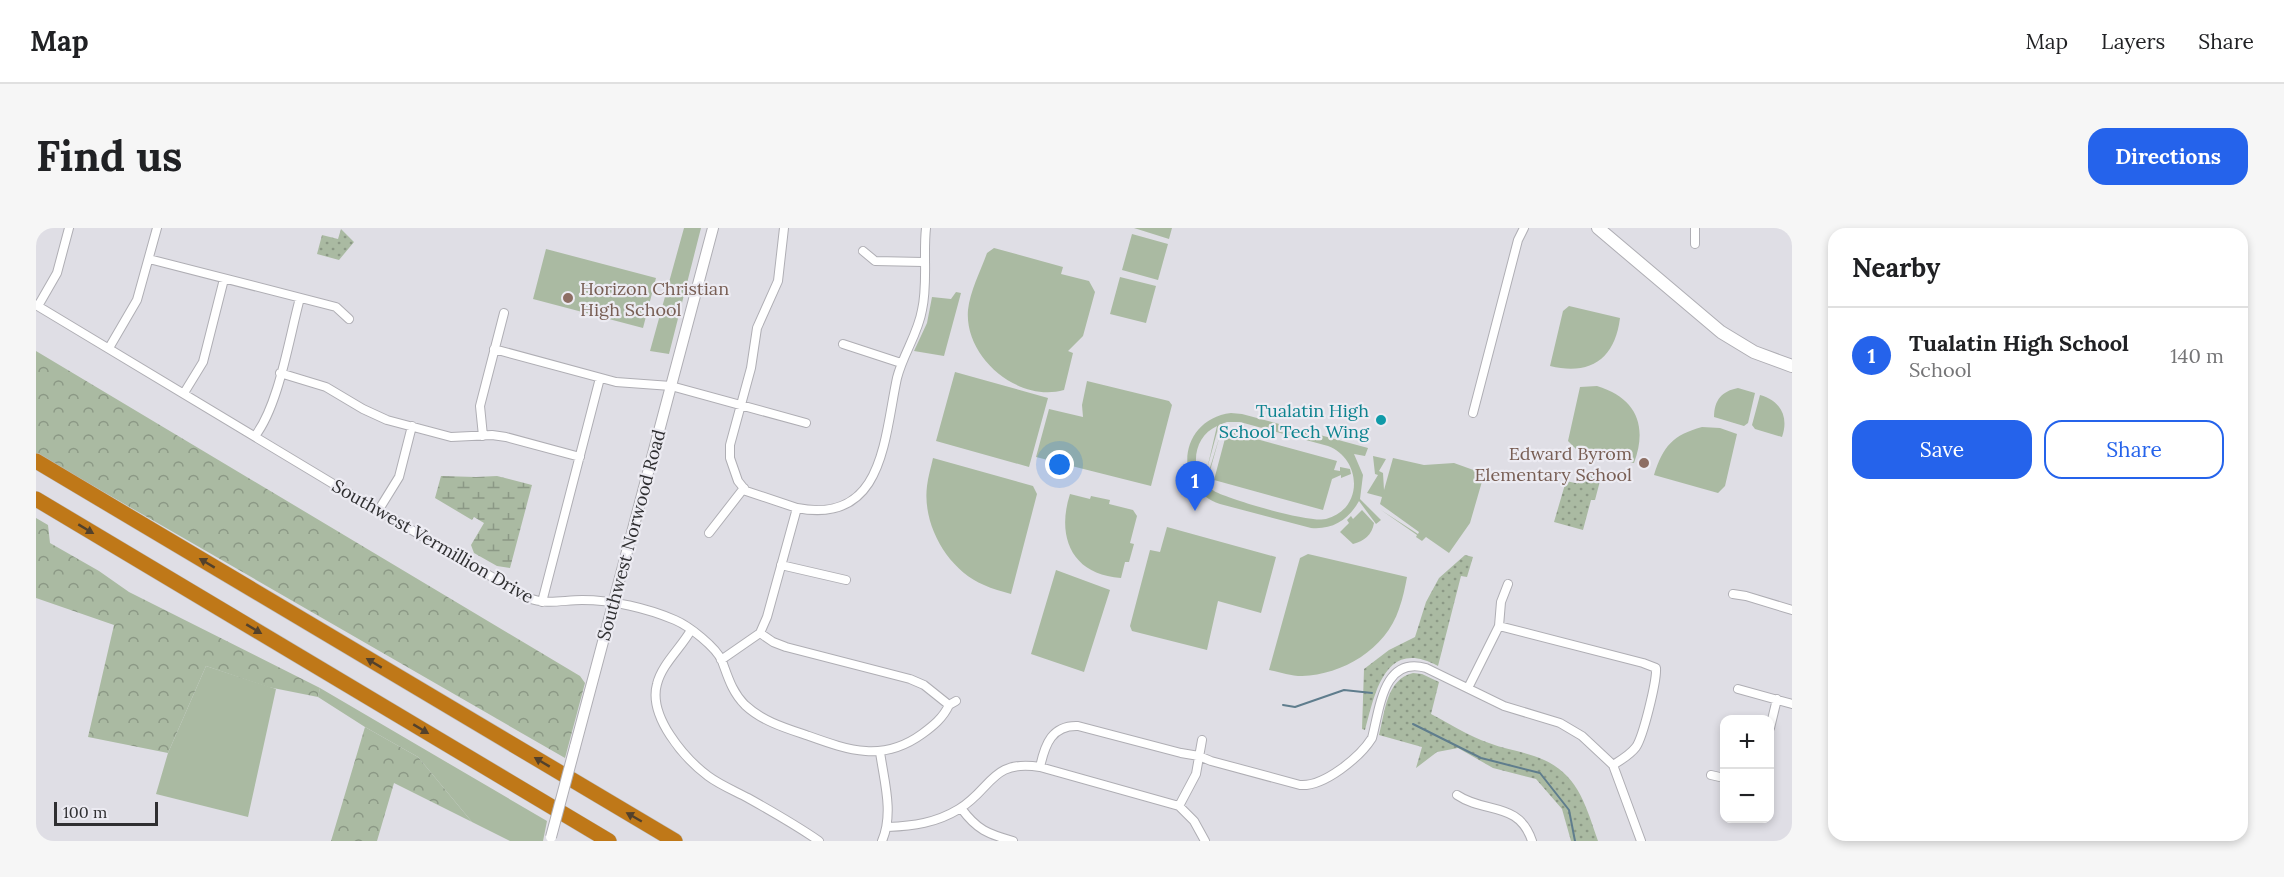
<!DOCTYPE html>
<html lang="en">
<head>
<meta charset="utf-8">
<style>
	:root { --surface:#fff; --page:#f6f6f6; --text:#202124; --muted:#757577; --line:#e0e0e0; --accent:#2563eb }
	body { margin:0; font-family:Lora,serif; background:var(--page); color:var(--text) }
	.controls { position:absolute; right:18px; bottom:18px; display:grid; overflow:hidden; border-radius:12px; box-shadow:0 3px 9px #0003 }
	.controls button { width:54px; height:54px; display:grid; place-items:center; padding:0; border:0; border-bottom:2px solid var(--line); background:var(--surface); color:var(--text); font:30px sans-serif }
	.scale { position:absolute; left:18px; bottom:15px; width:104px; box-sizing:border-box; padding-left:6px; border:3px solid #2f2f31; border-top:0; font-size:16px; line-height:21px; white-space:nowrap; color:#2f2f31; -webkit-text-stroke:4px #ecebf2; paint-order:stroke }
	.you { position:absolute; left:1024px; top:237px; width:21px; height:21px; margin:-15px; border:4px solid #fff; border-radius:50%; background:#1a73e8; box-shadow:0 0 0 9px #1a73e833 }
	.badge { display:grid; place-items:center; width:39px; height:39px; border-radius:50%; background:var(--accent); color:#fff; font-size:20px; font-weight:700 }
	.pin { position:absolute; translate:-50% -50px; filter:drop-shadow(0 2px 3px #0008) }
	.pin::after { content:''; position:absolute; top:32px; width:21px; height:18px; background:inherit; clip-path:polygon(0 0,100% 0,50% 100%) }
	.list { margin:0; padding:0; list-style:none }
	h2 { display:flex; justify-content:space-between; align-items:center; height:78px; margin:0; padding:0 24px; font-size:26px }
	h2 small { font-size:20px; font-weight:400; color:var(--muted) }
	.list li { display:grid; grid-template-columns:39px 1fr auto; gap:18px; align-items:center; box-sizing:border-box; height:96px; padding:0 24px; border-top:2px solid var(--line) }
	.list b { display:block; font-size:22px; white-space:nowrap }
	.list p { margin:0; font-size:20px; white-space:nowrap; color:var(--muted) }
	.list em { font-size:20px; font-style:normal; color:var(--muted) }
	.actions { display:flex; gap:12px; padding:18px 24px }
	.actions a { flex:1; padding:14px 0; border:2px solid var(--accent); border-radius:18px; text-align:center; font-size:21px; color:var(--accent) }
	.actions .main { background:var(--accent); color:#fff }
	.map { position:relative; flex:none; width:1756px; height:613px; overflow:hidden; border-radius:18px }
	header { display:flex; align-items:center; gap:36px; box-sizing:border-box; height:84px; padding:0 30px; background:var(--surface); border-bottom:2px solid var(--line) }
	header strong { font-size:28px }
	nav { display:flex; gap:33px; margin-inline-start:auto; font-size:21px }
	.intro { display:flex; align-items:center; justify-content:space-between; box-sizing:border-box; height:144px; padding:0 36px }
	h1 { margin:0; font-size:42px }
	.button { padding:15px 27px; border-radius:18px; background:var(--accent); color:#fff; font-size:21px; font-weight:700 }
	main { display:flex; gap:36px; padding:0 36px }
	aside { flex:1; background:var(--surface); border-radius:18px; box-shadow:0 3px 9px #0003 }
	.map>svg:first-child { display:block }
	.grass { fill:#aabaa2; fill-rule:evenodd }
	.forest { fill:url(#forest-crowns) }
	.wetland { fill:url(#wetland-marsh) }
	.park { fill:url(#park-dots) }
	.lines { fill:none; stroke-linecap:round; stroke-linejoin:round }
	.stream { stroke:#5f7d8d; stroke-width:2 }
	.minor-casing { stroke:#afaeb4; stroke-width:10 }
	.tertiary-casing { stroke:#afaeb4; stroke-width:12 }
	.secondary-casing { stroke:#afaeb4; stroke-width:14 }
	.motorway-casing { stroke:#bcbcbd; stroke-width:16 }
	.minor { stroke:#fff; stroke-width:8 }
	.tertiary { stroke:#fff; stroke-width:10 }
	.secondary { stroke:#fff; stroke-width:12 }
	.motorway { stroke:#bf7818; stroke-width:15 }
	.tertiary-bridge-casing { stroke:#afaeb4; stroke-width:12; stroke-linecap:butt }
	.tertiary-bridge { stroke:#fff; stroke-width:10 }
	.oneway { fill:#53412b }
	.education-dot { fill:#8d6e63; stroke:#ecebf2; stroke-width:2 }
	.culture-dot { fill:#0f9aa8; stroke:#ecebf2; stroke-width:2 }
	.labels { text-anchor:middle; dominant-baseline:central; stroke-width:4.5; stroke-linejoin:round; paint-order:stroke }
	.education-label { font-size:18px; fill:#785e54; stroke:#ecebf2; text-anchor:start }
	.culture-label { font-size:18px; fill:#0d838f; stroke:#ecebf2; text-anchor:end }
	.street-label { font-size:18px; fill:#2f2f31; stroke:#ecebf2 }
</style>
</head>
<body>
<header>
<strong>Map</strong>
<nav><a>Map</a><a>Layers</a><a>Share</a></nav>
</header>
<div class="intro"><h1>Find us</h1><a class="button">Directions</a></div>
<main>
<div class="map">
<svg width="1756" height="613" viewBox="0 0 1756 613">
	<defs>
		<pattern id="forest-crowns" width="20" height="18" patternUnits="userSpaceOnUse" patternTransform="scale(1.5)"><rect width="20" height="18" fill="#aabaa2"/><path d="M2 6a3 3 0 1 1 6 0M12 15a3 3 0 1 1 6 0" fill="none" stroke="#8b9885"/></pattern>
		<pattern id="wetland-marsh" width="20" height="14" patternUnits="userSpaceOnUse" patternTransform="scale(1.5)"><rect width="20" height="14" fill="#aabaa2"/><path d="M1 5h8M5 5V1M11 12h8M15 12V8" fill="none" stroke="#8b9885"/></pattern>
		<pattern id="park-dots" width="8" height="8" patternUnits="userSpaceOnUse" patternTransform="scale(1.5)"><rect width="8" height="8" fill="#aabaa2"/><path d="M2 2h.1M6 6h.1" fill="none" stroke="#8b9885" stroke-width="1.8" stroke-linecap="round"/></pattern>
	</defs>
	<rect width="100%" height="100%" fill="#dfdee5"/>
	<path class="grass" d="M648,0H665L633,126L614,123Z
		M1098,0H1136L1133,11Z
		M1096,6L1132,16L1122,52L1086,42Z
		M958,20L1027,39L1025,46L1053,53L1059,64L1047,108L1032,123L1037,125L1028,162C982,175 928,129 932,82C934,63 945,42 951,25Z
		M510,21L620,50L607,100L497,71Z
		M1084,49L1120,58L1110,95L1074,86Z
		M920,64L925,65L908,128L878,123L891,95L896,69L915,71Z
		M1533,78L1584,90C1579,131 1554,148 1514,138L1527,83Z
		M919,144L1012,170L993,239L900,213Z
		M1051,153L1133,173L1136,177L1115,258L1000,229L1013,181L1047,189L1046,177Z
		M1561,158C1600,170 1612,197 1598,235L1540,221L1532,213L1544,159Z
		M1702,160L1719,165L1712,195L1708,198L1678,189C1678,172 1686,163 1702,160Z
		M1724,167C1745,173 1753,189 1746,209L1719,201L1716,197Z
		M1195,185L1206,186L1332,220L1329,228L1318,226L1327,247L1324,271L1345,292L1340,296L1323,273C1313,291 1297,302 1275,300L1184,276C1135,259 1143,191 1195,185ZM1191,194H1204L1292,218C1326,231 1328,281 1290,291C1274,295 1194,272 1178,263L1170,257L1184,207L1169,256C1153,237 1159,208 1181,198L1171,241L1183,197Z
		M1666,199L1684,200L1701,206L1689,258L1682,265L1618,247C1627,218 1637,207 1666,199Z
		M1191,203L1301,233L1298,242L1304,243V239L1314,241L1315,246L1305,250V247L1296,251L1287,282L1178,252Z
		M1337,228L1350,231L1343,243L1347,245L1348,262L1357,230L1388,237L1418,235L1443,244L1447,250L1434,295L1413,325L1390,309L1386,313L1380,309L1381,307L1345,282L1382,306L1383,304L1344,276L1346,269L1331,265L1342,247L1339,246Z
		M897,230L997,258L1001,266L975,366C966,363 956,361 948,357C912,342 886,297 891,258C892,249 895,239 897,230Z
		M1034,266L1054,271L1055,268L1074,272L1073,276L1097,282L1101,288L1094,315L1098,316L1093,334H1089L1085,350C1036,347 1020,309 1034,266Z
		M1326,282L1338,295C1336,307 1328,313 1317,316L1304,304L1313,295L1311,292L1315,288L1317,291Z
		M1131,299L1240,329L1225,385L1182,373L1171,422L1096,403L1094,398L1114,322L1124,324Z
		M1272,326L1371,349C1369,359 1367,370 1363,381C1350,421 1306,447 1266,448C1255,448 1244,444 1233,442L1264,330Z
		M1020,342L1074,362L1048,444L995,426Z
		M170,438L240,461L212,589L120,566L132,525Z
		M284,460L511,593L507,613H474L436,594L382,529L329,499L282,469Z"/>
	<path class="forest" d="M0,123L544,448L549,455L529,530L0,225Z
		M0,290L12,297L14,315L63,343L93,364L284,460L282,469L232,459L170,438L132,525L52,509L78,397L0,370Z
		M329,499L382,529L436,594L358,555L341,613H295Z"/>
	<path class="wetland" d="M405,248L440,249L461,248L496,257L474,340L461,338L438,325L435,317L448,295L438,289L436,292L399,270Z"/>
	<path class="park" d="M305,1L318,14L303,32L281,26L286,7L302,11Z
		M1542,242L1565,249L1559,272H1555L1547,302L1518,294L1530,253L1539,255Z
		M1429,327L1437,329L1431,349L1425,348L1402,438C1349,409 1339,465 1329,502L1326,501L1328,441L1353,422L1379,409L1390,374L1403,350Z
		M1377,445L1386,446L1403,454L1395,486C1414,496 1433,508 1453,515C1468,521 1484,523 1498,528C1541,542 1549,575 1562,613H1535L1526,581L1500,551L1457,540L1422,520L1401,524L1380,540L1386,519L1343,507C1349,485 1350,451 1377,445Z"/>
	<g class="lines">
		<path class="stream" d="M1247,477L1259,479L1308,462L1336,465
			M1377,496L1445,530L1504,545L1533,582L1539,613"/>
		<defs>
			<path id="minor" d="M1659,16V0
				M827,23L839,33L887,34
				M113,31L300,79L313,91
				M0,77L314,266L492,370C511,377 527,372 546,372C576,372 611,380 639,392C653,398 680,419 686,433C692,449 696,464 709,477C726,493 749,500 770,507C812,522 846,535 886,506C897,498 907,490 913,477
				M2,78L21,45L33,0
				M807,116L865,135
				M73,120L101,72L121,0
				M458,121L580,154L635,158L770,195
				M244,145L290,159L327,181L351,192L415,209L456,207L470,209L544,229
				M148,165L167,134L188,51
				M1437,185L1482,12L1488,0
				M219,208C243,177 253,110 264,70
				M447,208L444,178L468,85
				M761,280C848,297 848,210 861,150C867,126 882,106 886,82C892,56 887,27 890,0
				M342,283L363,249L376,198
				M673,305L708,260
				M745,337L810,352
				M1697,366L1710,368L1756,382
				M506,374L564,150
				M1463,398L1607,435L1620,440C1621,453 1607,509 1600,519C1594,527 1585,532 1577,537
				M655,402C645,420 626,436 621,456C612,488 648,530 672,548C684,557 699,563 712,570C737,584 760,597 783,613
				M724,405L731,389L761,280L710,263L702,253L694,230V217L715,140L721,100L742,53L748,0
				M685,432L724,405L737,414L750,419L874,451L888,457L913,477L920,473
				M1432,460L1463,398L1465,374L1472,356
				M1702,461L1756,476
				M1734,500L1741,471
				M844,524C848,553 858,585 846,613
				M1004,539C1009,516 1016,497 1042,498L1145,525L1163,528L1175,533L1264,557C1288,559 1324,529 1336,510C1344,480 1347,428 1390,440L1468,478L1524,495L1546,508L1577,537L1605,613
				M1675,547L1688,550
				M1421,567C1449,586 1483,573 1496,613
				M1143,578L1160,546L1166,512
				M925,580C941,602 952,606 977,613
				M852,599C877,598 900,595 923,581C956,561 955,531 1004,539L1143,578L1158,593L1169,613"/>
			<path id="tertiary" d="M539,519L677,0"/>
			<path id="secondary" d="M1562,0L1685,104L1718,124L1756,138"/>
			<path id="motorway" d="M0,233L639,613
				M0,271L573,613"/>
		</defs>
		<use href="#minor" class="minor-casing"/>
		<use href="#tertiary" class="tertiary-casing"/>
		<use href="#secondary" class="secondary-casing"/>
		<use href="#motorway" class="motorway-casing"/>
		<use href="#minor" class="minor"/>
		<use href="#tertiary" class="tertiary"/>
		<use href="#secondary" class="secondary"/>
		<use href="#motorway" class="motorway"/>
		<defs>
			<path id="tertiary-bridge" d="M515,609L539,519"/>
		</defs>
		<use href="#tertiary-bridge" class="tertiary-bridge-casing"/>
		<use href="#tertiary-bridge" class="tertiary-bridge"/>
	</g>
	<defs><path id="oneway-solid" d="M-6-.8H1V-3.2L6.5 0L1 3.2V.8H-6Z" transform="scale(1.5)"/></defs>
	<g class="oneway">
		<use href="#oneway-solid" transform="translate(50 301) rotate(31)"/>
		<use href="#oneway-solid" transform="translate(171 335) rotate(-149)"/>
		<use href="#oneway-solid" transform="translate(218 401) rotate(31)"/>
		<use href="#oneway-solid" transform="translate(338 435) rotate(-149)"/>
		<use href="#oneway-solid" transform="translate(385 501) rotate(31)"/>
		<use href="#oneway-solid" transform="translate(506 534) rotate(-149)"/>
		<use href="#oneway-solid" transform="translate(598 589) rotate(-150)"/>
	</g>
	<g class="education-dot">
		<circle cx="532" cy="70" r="6"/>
		<circle cx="1608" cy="235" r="6"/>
	</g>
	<circle class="culture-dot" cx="1345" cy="192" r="6"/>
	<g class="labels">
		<g class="education-label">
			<text x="544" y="60">Horizon Christian<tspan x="544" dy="21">High School</tspan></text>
			<text x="1596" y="225" text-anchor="end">Edward Byrom<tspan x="1596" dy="21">Elementary School</tspan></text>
		</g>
		<g class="culture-label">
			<text x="1333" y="182">Tualatin High<tspan x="1333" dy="21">School Tech Wing</tspan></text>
		</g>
		<g class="street-label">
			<text transform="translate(595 307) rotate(-75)">Southwest Norwood Road</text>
			<text transform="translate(397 313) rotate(30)">Southwest Vermillion Drive</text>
		</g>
	</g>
</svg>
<div class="controls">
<button>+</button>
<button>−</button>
</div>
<div class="scale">100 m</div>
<div class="you"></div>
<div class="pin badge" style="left:1159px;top:283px">1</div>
</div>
<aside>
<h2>Nearby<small></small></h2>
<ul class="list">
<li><span class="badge">1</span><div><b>Tualatin High School</b><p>School</p></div><em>140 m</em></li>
</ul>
<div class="actions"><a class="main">Save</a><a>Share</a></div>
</aside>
</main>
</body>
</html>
